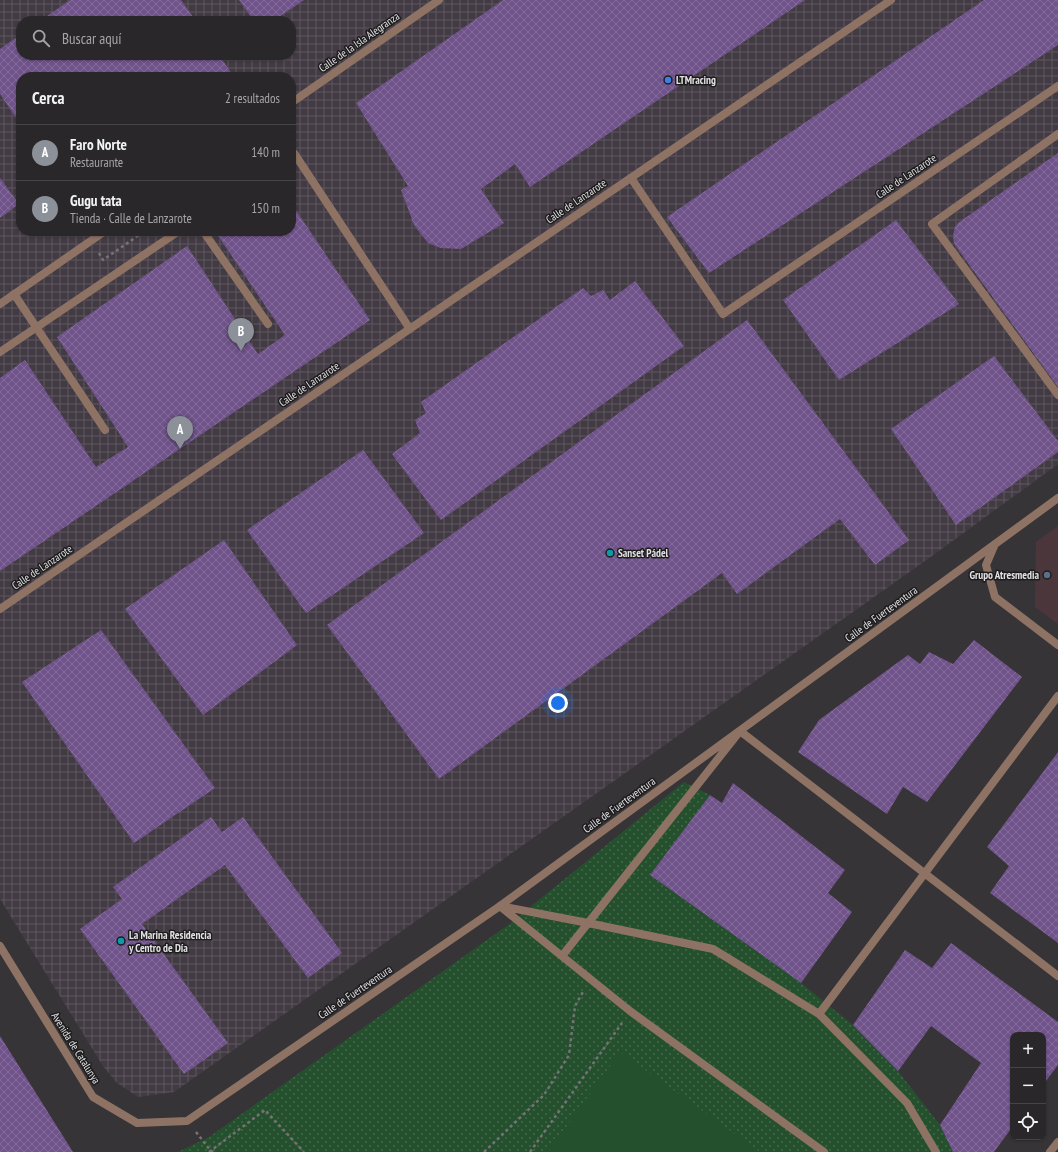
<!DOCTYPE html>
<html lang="es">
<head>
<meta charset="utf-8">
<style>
	:root { --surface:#292729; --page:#312f31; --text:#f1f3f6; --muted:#a5a5a8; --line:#454446; --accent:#8c9099 }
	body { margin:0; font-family:"PT Sans Narrow",sans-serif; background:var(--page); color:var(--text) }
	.controls { position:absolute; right:12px; bottom:12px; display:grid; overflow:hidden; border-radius:8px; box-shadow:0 1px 3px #0004 }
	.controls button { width:36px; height:36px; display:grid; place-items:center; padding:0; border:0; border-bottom:1px solid var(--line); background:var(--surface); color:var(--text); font:20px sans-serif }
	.you { position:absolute; left:558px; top:703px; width:14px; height:14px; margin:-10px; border:3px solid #fff; border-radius:50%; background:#1a73e8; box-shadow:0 0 0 6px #1a73e833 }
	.badge { display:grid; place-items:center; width:26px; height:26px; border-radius:50%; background:var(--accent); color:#fff; font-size:13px; font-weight:700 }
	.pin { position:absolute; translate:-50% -33px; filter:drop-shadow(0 1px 2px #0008) }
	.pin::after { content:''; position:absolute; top:21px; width:14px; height:12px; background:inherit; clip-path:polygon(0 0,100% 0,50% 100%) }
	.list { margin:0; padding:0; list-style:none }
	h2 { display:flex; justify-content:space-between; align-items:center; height:52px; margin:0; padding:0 16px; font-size:17px }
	h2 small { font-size:13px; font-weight:400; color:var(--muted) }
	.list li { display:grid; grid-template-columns:26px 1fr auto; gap:12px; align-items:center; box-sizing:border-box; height:56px; padding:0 16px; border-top:1px solid var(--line) }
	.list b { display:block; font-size:15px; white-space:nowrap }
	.list p { margin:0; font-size:13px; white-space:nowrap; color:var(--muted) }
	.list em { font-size:13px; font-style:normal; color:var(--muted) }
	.icon { flex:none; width:22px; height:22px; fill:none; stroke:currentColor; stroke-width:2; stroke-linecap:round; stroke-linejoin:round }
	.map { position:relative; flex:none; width:1058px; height:1152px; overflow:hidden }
	.search { position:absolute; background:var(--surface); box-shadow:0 1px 3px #0004; left:16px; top:16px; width:280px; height:44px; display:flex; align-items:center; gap:10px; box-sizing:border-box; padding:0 14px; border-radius:16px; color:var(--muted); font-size:15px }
	.panel { position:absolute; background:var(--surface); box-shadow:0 1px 3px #0004; left:16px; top:72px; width:280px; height:164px; border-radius:16px }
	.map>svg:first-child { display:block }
	.commercial { fill:#4b363c }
	.industrial { fill:url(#industrial-grid); fill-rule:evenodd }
	.grass { fill:url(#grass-dots) }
	.pitch { fill:#24502d }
	.building { fill:url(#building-cross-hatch) }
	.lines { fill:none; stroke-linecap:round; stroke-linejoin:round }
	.path { stroke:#757375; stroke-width:2.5; stroke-dasharray:3 3; stroke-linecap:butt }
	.lane { stroke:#8e7364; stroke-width:8 }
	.street { stroke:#8e7364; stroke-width:8 }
	.shop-dot { fill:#3f7fe0; stroke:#1d1c1d; stroke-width:1.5 }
	.culture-dot { fill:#0f9aa8; stroke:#1d1c1d; stroke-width:1.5 }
	.service-dot { fill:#5c6f8a; stroke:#1d1c1d; stroke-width:1.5 }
	.labels { text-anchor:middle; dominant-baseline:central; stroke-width:3; stroke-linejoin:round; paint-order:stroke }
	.street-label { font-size:11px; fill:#e3e1e3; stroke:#1d1c1d }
	.poi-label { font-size:11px; font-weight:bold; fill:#e3e1e3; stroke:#1d1c1d; text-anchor:start }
</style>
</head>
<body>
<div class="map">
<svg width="1058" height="1152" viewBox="0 0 1058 1152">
	<defs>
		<pattern id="industrial-grid" width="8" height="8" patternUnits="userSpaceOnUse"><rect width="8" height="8" fill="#433b43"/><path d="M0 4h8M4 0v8" fill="none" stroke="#5e575e"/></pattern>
		<pattern id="grass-dots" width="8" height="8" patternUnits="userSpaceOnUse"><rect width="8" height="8" fill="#24502d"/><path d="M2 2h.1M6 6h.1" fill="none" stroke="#44694b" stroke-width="1.8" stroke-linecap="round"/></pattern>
		<pattern id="building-cross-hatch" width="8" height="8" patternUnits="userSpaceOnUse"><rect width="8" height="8" fill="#6f538a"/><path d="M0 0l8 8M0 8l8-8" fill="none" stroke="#836b9a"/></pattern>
	</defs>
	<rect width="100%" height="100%" fill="#373437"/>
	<path class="commercial" d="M1058,526V624L1035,607L1036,542Z"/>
	<path class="industrial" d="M0,0H1058V464L925,561L174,1092L138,1097L116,1082L103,1066L0,899ZM21,21H291V55H21ZM21,77H291V231H21Z"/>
	<path class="grass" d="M684,782L710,795L650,875L801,983L853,1025L898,1071L940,1125L953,1152H178L209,1137L508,925Z"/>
	<path class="pitch" d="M620,1052L760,1152H548Z"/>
	<path class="building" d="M70,0H181L196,21H40Z
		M239,0H304L273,21H254Z
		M503,0H805L530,187L515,164L481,189L504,223L461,249L441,248L428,243L414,225L401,190L408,186L356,103Z
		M984,0H1058V45L709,273L667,217Z
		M21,34V55H219L234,77H21V125L0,94V49Z
		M1058,153V387L960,252L954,243L953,236L955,227L958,223Z
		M0,178L19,204L0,218Z
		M291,203L370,320L0,571V378L25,360L96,467L128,447L57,337L187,246L258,354L285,335L215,231H291Z
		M896,220L959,304L839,380L783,300Z
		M635,281L684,346L441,520L392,454L420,433L415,420L426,413L421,402L583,288L591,296L603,290L610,300Z
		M747,320L909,540L875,565L840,519L737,594L722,573L439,779L327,625Z
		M994,356L1058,441V452L956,525L891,429Z
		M363,450L424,533L306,613L247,530Z
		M224,540L297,645L203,715L125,609Z
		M101,630L215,788L134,843L22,682Z
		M974,640L1022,677L927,802L903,787L887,814L798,752L819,720L908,655L920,664L929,652L953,664Z
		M1058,752V943L990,893L1009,866L987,847Z
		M733,783L845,870L828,893L852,912L801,983L650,875L710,795L722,803Z
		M211,817L222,832L243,817L342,953L308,978L225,865L142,924L228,1043L184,1074L80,929L122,899L113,887Z
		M951,943L1058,1022V1065L1043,1085V1035H1013V1126L994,1152H953L940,1125L981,1063L931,1026L898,1071L853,1025L905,950L932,968Z
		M0,1036L73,1152H0Z"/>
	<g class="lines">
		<path class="path" d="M99,253L103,260L142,233L144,237
			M196,1132L210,1150L213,1152
			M209,1152L265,1110L304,1152
			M484,1152L544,1095L569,1055L575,1006L583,992
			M530,1152L622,1023"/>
		<path class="lane" d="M1058,134L932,224L1058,395
			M291,155L294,153L410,329
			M631,178L723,314L1058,86
			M203,231L268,324
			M14,294L105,430
			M0,352L179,231"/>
		<path class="street" d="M291,103L439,0
			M0,304L105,231
			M995,544L986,565L995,597L1058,645
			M0,609L891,0
			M500,906L588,923L713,949L819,1014L907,1103L936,1152
			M501,907L630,1011L824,1152
			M0,946L93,1097L137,1123L187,1121L500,906L1058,498
			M562,956L740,731L1058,976
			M819,1014L1058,696
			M1050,1152L1058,1142"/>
	</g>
	<circle class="shop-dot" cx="668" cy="80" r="4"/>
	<g class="culture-dot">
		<circle cx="610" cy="553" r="4"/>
		<circle cx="121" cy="941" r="4"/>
	</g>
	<circle class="service-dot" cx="1047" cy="575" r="4"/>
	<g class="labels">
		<g class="street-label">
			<text transform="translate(359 42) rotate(-35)">Calle de la Isla Alegranza</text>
			<text transform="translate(906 176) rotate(-34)">Calle de Lanzarote</text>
			<text transform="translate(576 201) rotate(-34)">Calle de Lanzarote</text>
			<text transform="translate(309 384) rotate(-34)">Calle de Lanzarote</text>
			<text transform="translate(42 567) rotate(-34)">Calle de Lanzarote</text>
			<text transform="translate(881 614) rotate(-36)">Calle de Fuerteventura</text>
			<text transform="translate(619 805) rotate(-36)">Calle de Fuerteventura</text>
			<text transform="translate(355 992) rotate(-34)">Calle de Fuerteventura</text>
			<text transform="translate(76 1048) rotate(58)">Avenida de Catalunya</text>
		</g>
		<g class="poi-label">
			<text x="676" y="80">LTMracing</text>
			<text x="618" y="553">Sanset Pádel</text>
			<text x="1039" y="575" text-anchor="end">Grupo Atresmedia</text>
			<text x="129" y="935">La Marina Residencia<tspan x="129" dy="13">y Centro de Día</tspan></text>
		</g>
	</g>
</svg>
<div class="controls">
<button>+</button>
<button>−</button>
<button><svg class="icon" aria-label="locate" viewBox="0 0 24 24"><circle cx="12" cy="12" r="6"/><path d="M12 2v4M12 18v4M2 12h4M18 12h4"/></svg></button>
</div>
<div class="you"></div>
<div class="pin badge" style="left:180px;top:449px">A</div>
<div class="pin badge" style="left:241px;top:351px">B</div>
<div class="search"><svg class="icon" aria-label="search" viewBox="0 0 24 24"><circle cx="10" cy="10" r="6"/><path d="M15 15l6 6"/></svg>Buscar aquí</div>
<section class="panel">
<h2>Cerca<small>2 resultados</small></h2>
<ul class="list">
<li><span class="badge">A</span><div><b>Faro Norte</b><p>Restaurante</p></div><em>140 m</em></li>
<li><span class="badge">B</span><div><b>Gugu tata</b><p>Tienda · Calle de Lanzarote</p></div><em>150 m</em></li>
</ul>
</section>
</div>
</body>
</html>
